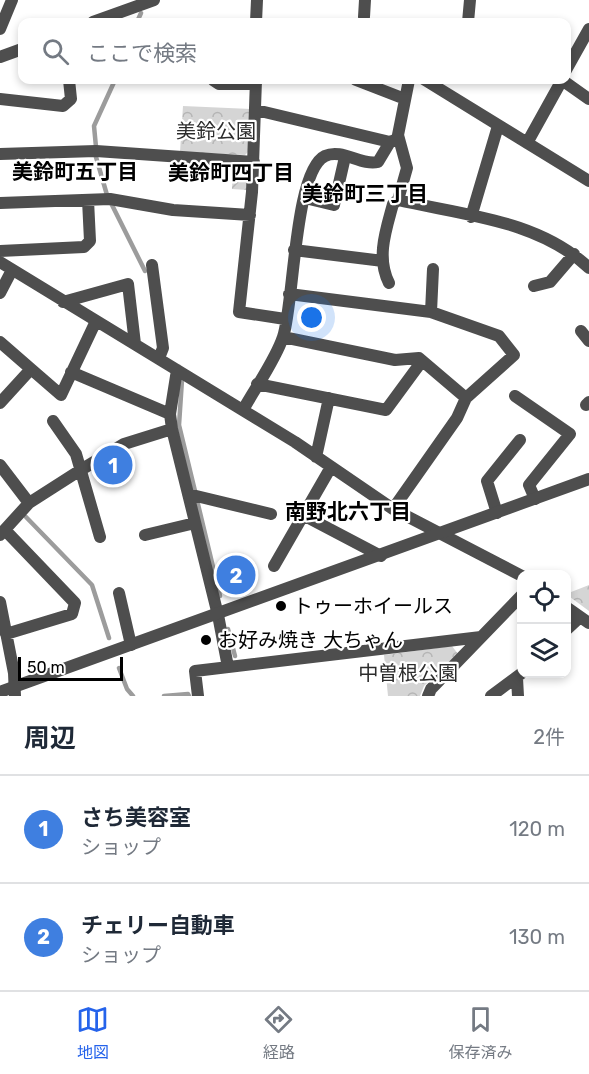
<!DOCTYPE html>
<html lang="ja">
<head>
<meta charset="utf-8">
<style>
	:root { --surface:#fff; --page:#f2f2f3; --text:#1f2937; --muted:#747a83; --line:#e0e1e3; --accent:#2563eb }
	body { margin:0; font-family:Rubik,"Noto Sans JP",sans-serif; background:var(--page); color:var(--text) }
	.controls { position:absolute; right:18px; bottom:18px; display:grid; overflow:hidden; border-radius:12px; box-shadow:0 3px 9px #0003 }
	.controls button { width:54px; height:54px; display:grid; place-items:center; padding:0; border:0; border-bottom:2px solid var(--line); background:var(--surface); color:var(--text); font:30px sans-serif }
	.scale { position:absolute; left:18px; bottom:15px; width:105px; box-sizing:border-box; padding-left:6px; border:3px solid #000; border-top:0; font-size:16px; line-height:21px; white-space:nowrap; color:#000; -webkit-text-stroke:4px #fff; paint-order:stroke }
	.you { position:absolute; left:312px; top:318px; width:21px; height:21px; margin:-15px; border:4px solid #fff; border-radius:50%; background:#1a73e8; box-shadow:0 0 0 9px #1a73e833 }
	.badge { display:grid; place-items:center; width:39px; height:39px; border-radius:50%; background:var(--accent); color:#fff; font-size:20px; font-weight:700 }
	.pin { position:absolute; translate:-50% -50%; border:3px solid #fff; box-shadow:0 2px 6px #0006 }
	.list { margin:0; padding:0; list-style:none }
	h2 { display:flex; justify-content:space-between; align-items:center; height:78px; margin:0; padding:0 24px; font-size:26px }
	h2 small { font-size:20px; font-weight:400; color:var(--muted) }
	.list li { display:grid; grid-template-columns:39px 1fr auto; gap:18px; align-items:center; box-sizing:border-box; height:108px; padding:0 24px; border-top:2px solid var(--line) }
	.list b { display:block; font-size:22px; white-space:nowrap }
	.list p { margin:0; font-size:20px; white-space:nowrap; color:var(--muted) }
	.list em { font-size:20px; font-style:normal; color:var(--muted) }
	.icon { flex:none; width:33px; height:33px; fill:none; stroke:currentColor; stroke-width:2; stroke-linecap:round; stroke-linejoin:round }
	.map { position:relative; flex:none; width:589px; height:696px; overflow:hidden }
	.search { position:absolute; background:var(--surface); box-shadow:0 3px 9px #0003; left:18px; right:18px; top:18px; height:66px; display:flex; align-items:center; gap:15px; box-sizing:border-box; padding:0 21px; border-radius:12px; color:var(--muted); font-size:22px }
	.sheet { height:294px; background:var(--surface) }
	nav { display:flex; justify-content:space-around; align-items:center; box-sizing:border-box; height:84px; border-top:2px solid var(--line); background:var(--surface); font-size:16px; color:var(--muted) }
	nav a { display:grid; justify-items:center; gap:3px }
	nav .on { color:var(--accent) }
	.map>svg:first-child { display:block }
	.forest { fill:url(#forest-crowns) }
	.garden { fill:url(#garden-furrows) }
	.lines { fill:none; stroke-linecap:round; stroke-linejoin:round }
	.stream { stroke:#9c9c9c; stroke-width:4.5 }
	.minor { stroke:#4e4e4e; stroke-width:12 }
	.tertiary { stroke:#4e4e4e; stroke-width:12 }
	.poi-dot { fill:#000; stroke:#fff; stroke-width:2 }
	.labels { text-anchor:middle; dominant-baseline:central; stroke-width:4.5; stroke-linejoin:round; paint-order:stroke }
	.park-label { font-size:20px; fill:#2c2c2c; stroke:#fff }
	.poi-label { font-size:20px; fill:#000; stroke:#fff; text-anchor:start }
	.neighbourhood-label { font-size:21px; font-weight:bold; fill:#000; stroke:#fff }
</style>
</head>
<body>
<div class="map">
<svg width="589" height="696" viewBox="0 0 589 696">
	<defs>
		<pattern id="forest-crowns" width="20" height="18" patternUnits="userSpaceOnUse" patternTransform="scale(1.5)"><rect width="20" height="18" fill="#d5d5d5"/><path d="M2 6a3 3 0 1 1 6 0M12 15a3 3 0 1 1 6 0" fill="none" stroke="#b5b5b5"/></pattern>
		<pattern id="garden-furrows" width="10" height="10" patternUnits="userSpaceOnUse" patternTransform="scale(1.5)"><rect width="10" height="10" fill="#d5d5d5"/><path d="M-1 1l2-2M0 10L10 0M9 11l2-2" fill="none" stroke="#b5b5b5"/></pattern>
	</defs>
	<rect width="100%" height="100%" fill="#fff"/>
	<path class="forest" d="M183,106L251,109L249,151L245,155L180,152Z
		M589,585V611L566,594Z
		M452,646L458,654L424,686L420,696H388L384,655Z"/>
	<path class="garden" d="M233,165L245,166L248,170L247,190L232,189Z"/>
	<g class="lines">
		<path class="stream" d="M137,22L141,13
			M96,147L94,126L115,80
			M96,157L107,195
			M111,203L145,271
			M182,380L179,425L195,491
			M197,500L220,596
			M26,517L92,585L109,638
			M228,629L235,656
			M119,668L127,689L133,696
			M164,696L188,694L189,696"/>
		<path class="minor" d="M364,17L365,0
			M93,22L154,0
			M256,22L257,0
			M468,22L470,0
			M0,29L12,0
			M0,57L22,49
			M566,70L589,29
			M213,80L219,84H256
			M256,80L252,192L239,312L285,319
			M356,80L405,99
			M409,80L398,135L407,168L398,200C463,215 539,220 589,268
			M425,80L589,181
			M562,80L589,99
			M0,99L63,106L71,99L69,80
			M256,110L390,142L397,139
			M527,143L562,80
			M0,154L96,151L254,162
			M305,198L334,205L345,157
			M0,203L110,199L173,210L250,215
			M471,217L498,126
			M294,250L383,261
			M0,251L84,247L90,241L88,200
			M0,262L295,442L393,509L522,576
			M152,265L163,348L159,358
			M389,283C376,257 386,230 393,204L398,200
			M534,286L550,282L574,254
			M0,293L12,270
			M289,294L431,312L499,336L514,355L466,398L457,418L393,509
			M63,302L128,284L135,344
			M431,312L433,269
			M581,331L589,341
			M283,337L395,360L419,358L466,398
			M0,342L31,369
			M71,372L170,414
			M257,384L386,410L422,361
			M515,396L570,434L529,485L535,499
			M0,403L31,369L61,395L96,321
			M586,405L589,402
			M243,410C255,388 275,361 283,337C294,305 294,171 325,156C342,148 361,166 378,162L390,142
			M53,421L76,454L100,537
			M172,429L218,615L228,667
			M316,457L329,398
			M0,465L29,503
			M188,494L271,514
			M497,513L487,481L520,440
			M303,515L381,556
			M5,530L75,603L72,614L6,634
			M0,535L29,503L79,471L124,444L172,429L170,414L177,370
			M145,535L195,523
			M274,566L331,467
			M119,593L131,645
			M0,602L14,673L15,696
			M566,607L589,623
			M566,630L580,617
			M517,678L518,696
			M198,696L195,671L481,637
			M428,696L431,689L522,595
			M491,696L522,673"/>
		<path class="tertiary" d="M0,692L589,479"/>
	</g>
	<g class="poi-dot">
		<circle cx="281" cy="606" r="6"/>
		<circle cx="206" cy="640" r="6"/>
	</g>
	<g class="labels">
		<g class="park-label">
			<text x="216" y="131">美鈴公園</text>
			<text x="408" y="673">中曽根公園</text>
		</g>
		<g class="poi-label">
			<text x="293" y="606">トゥーホイールス</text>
			<text x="218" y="640">お好み焼き 大ちゃん</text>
		</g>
		<g class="neighbourhood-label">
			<text x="75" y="171">美鈴町五丁目</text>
			<text x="231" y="172">美鈴町四丁目</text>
			<text x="365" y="193">美鈴町三丁目</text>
			<text x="348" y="511">南野北六丁目</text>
		</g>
	</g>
</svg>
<div class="controls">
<button><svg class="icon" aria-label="locate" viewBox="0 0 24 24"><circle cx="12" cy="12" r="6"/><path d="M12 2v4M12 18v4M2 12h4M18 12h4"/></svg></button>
<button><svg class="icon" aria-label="layers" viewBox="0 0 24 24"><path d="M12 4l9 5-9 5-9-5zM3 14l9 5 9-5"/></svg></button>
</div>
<div class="scale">50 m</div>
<div class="you"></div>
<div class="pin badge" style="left:113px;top:465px;background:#3f7fe0">1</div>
<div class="pin badge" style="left:236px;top:575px;background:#3f7fe0">2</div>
<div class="search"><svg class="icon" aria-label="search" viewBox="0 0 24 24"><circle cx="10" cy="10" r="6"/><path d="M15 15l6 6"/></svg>ここで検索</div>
</div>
<section class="sheet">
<h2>周辺<small>2件</small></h2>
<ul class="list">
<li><span class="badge" style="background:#3f7fe0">1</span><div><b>さち美容室</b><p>ショップ</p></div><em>120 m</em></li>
<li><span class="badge" style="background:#3f7fe0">2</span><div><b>チェリー自動車</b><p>ショップ</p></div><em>130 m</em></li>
</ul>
</section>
<nav>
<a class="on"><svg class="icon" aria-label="map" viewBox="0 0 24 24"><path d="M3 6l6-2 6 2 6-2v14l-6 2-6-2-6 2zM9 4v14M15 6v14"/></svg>地図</a>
<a><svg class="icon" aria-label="directions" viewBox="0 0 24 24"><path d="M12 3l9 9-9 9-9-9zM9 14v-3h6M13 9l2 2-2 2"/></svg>経路</a>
<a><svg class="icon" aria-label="saved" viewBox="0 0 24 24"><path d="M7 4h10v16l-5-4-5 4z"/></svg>保存済み</a>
</nav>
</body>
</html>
